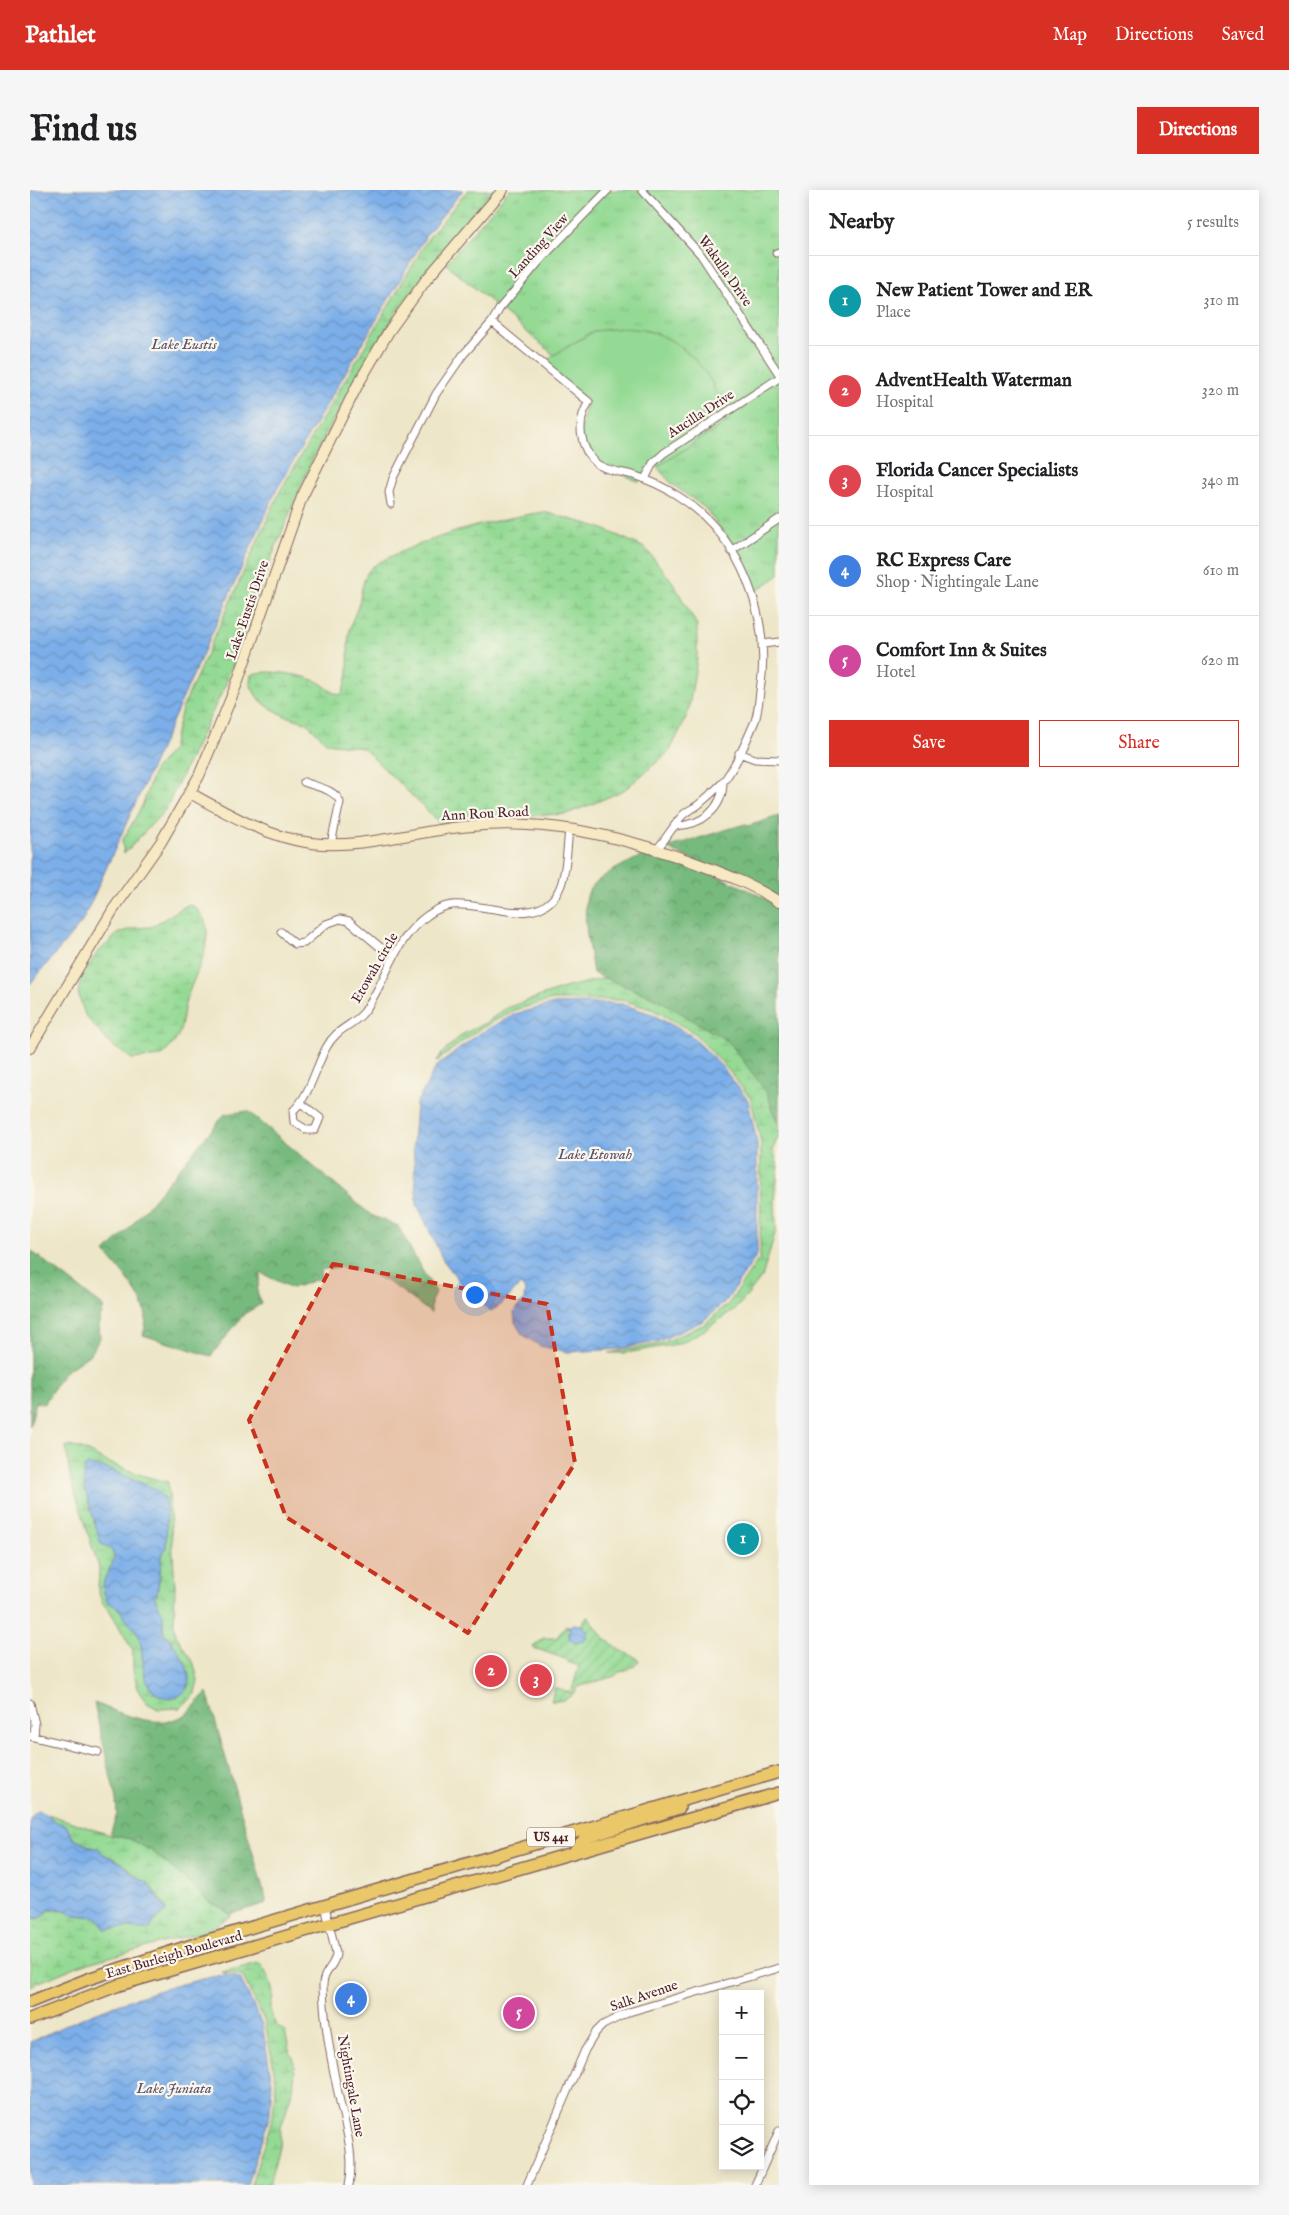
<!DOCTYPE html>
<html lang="en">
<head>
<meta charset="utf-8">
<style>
	:root { --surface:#fff; --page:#f6f6f6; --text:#202124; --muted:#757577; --line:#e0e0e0; --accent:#d93025 }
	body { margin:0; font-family:"IM FELL English",serif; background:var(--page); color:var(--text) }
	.controls { position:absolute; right:15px; bottom:15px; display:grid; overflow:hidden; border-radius:0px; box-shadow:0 2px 12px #0003 }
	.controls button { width:45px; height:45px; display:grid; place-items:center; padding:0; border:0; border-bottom:1px solid var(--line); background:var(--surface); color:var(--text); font:25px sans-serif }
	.you { position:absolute; left:444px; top:1104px; width:18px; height:18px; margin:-12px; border:4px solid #fff; border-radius:50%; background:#1a73e8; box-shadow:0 0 0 8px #1a73e833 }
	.badge { display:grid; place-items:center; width:32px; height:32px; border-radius:50%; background:var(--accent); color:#fff; font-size:16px; font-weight:700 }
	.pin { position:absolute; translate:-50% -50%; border:2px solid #fff; box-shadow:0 1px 5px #0006 }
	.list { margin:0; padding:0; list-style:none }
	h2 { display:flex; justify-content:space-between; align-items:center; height:65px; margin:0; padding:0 20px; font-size:21px }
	h2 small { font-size:16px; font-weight:400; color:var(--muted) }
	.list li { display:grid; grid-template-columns:32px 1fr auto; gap:15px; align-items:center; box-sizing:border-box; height:90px; padding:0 20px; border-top:1px solid var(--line) }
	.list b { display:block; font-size:19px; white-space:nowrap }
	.list p { margin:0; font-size:16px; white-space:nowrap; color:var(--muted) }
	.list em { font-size:16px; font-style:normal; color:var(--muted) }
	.actions { display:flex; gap:10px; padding:15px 20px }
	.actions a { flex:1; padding:11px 0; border:1px solid var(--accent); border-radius:0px; text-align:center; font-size:18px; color:var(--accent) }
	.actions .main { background:var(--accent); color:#fff }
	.icon { flex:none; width:28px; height:28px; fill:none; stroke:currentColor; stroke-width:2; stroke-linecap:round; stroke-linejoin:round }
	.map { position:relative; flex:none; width:749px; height:1995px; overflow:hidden; border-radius:0px }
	header { display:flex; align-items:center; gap:30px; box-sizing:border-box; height:70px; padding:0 25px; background:var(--accent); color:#fff }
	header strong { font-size:24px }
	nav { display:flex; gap:28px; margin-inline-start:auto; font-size:18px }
	.intro { display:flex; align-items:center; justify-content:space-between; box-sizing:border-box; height:120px; padding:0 30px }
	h1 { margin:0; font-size:35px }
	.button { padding:12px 22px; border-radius:0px; background:var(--accent); color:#fff; font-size:18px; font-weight:700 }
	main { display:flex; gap:30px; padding:0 30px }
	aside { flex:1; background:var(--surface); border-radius:0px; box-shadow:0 2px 12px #0003 }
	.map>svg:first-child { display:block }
	.grass { fill:url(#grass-tufts); stroke:#6f7c60 }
	.forest { fill:url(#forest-crowns); stroke:#606c54 }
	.wetland { fill:url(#wetland-marsh); stroke:#6f7c60; fill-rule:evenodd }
	.park { fill:#94da94; stroke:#6f7c60 }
	.garden { fill:url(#garden-furrows); stroke:#6f7c60 }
	.water { fill:url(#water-waves); stroke:#62678a }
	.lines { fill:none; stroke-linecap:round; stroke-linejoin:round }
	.street-casing { stroke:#836562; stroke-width:9 }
	.secondary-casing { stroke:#836562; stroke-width:12 }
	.primary-casing { stroke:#836562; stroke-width:14 }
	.street { stroke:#fff; stroke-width:7 }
	.secondary { stroke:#f7e9c3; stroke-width:10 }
	.primary { stroke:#eac769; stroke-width:11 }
	.marked { fill:#c8321e; fill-opacity:0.2; stroke:#c8321e; stroke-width:4; stroke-dasharray:10 6; stroke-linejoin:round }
	.labels { text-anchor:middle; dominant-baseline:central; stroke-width:4.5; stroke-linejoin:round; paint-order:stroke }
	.shield { fill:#fbf7ec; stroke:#7f6065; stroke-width:1 }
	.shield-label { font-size:12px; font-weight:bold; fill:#4a1f2b }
	.street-label { font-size:14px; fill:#4a1f2b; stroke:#fbf7ec }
	.water-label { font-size:15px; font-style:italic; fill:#5b516e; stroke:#fbf7ec }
</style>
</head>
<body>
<header>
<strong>Pathlet</strong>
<nav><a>Map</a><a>Directions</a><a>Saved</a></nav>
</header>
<div class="intro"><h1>Find us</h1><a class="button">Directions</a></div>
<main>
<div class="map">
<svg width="749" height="1995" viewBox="0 0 749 1995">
	<defs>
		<pattern id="grass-tufts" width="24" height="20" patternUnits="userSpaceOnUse" patternTransform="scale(1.25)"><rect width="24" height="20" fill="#94da94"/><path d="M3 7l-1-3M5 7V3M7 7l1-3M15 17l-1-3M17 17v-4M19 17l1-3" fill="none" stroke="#81bb80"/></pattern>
		<pattern id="forest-crowns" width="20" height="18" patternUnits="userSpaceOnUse" patternTransform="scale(1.25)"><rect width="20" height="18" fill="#77ba7e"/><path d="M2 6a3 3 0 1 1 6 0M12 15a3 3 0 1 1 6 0" fill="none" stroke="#649767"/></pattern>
		<pattern id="wetland-marsh" width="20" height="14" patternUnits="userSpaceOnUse" patternTransform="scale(1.25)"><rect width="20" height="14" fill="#94da94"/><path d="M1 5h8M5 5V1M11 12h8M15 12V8" fill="none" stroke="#81bb80"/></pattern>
		<pattern id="garden-furrows" width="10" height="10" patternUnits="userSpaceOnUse" patternTransform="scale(1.25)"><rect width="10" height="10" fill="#94da94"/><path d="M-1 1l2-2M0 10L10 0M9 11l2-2" fill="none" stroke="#81bb80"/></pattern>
		<pattern id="water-waves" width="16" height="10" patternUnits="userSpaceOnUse" patternTransform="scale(1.25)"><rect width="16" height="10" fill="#7bafe9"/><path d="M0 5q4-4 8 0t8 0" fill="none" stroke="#678ebd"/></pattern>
	</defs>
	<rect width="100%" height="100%" fill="#fbf7ec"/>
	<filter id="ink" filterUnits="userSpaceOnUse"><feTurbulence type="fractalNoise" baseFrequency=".02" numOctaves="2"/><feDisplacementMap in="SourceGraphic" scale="10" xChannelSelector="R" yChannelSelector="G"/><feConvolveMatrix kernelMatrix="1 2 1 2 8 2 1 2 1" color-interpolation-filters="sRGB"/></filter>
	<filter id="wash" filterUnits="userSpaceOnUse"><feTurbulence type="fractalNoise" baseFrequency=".0096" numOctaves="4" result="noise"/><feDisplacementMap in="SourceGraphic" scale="20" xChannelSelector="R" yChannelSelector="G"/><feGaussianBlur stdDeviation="1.12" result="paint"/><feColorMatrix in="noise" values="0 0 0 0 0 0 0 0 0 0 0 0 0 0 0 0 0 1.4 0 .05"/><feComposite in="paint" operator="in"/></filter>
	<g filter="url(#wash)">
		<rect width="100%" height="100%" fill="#ede6c8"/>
		<path class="grass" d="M479,0H749V385L726,401L707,361L675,318L642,294L627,277L697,232L691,223L687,208L660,166L638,149L618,141H564L524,165L416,74Z"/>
		<path class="forest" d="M749,626V707L636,658L715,634L718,636Z
			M622,662C665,678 710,692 749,717V937L737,903L629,810L563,783C560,762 551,722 558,703C563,687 607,668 622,662Z
			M218,921L341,1025L368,1036L393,1082L406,1102L401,1111V1123C374,1103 348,1080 313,1077C306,1076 298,1079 290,1080L291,1088L262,1098L231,1083L227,1101L231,1114L214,1124L181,1166L113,1145C114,1141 116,1135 116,1130C117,1109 88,1078 75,1062L96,1042L195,924Z
			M0,1060L74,1117L69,1132L70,1148L59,1165L33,1183L14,1214L6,1212L0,1236Z
			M177,1502L237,1713L200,1724L192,1718L180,1713L147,1682L120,1660L100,1649L80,1645L87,1624L86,1610L64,1513C92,1523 126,1541 155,1525C163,1520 169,1509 177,1502Z"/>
		<path class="wetland" d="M438,0H464L436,30L366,123L300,236L282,270L242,366L195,496L135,620L94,664L92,651L112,616L124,581L142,559L152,519L250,301L399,47Z
			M514,322L569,337L615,358L642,391L667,435V469L658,523L640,561L594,600L560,615L536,624L460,627L410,633L333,558L297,553L276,532L255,526L237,516L227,507L220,494L221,485C235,478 277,485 290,493C298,498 301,503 311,505C324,480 314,460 321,435C323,427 327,421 329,413C332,401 332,388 341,378C348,372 360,367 368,363C414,343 465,329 514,322Z
			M159,714C170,720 176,729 177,741C178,767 159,794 154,819C152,829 152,839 147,848C143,855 137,860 132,866L102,869L80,854L55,825L48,803L50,791L67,763L89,743L105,738L121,737Z
			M575,788L629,810L699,852L737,903L749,937V945L743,959L748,977L745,1010L746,1040L732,1087L717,1106L706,1118L673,1141L648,1154L596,1163H579L630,1154L675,1134L699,1113L730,1067L731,953L721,909L695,876L663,842L624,820L592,810H523L484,820L445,842L406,872L413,862L433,844L457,832L476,818L534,798Z
			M36,1256C56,1258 59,1263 75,1271C95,1279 117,1288 138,1292L145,1395L144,1434L146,1445L164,1474L168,1491L164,1506L150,1518L128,1519L117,1513L109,1502L103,1480V1461L83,1426L72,1412L68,1400L69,1378L40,1286ZM93,1286L108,1293L136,1357L132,1366L127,1405L124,1406L133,1425V1442L141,1449L147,1507C107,1511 118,1468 108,1444C106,1439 102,1436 99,1432C90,1421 92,1419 77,1412C78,1403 75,1390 78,1383C82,1372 89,1369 79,1357Z
			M18,1624L80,1645L100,1649L120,1660L147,1682L180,1713L192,1718L201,1726L176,1741L50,1775L0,1796V1728L9,1729L19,1720H32L44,1725L67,1727L75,1739L95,1737L116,1740L132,1725L136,1717L120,1696L105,1686L102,1681L87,1670L73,1664L69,1660L44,1649L36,1635L25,1633Z
			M229,1773C237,1782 241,1792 243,1804C243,1809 241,1812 241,1816C239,1827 246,1837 255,1841L260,1864L263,1866L265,1883L263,1898L251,1937L250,1953L239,1995H221L243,1926L246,1891L235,1832L212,1785L192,1782Z"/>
		<path class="park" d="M594,138C602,139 610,139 617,141C643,146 670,170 682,193C688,206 688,220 697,232L627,277L624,274L609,292L560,268L550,244L557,211L515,173L524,165L564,141Z"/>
		<path class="garden" d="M558,1426L574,1448L590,1460L607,1468L609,1472L596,1481L589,1482L585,1486L548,1497C542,1508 533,1512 521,1511L525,1497L541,1503L549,1476L537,1472L538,1470L507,1459L506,1461L503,1457L513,1448H526L536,1436L540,1438C538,1445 539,1451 546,1453L555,1437L551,1435Z"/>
		<path class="water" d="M0,0H433L397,44L247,299L52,732L0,794Z
			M556,813L592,814L622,824L662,846L693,878L718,910L727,953V1065L696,1111L673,1131L629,1151L591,1159L538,1162L510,1156L492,1144L485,1132L484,1122L494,1110L495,1100L490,1095L471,1115L461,1121L441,1106L413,1070L387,1014L383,955L386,914L406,877L447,845L485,824L523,814Z
			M58,1275L76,1278L126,1299L134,1307L137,1321L136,1357L132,1366L127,1405L124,1406L133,1425V1442C145,1454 172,1489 152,1504C146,1508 138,1509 131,1506C107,1496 116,1463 108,1444C106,1439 101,1436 98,1432C89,1420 93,1420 77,1412C76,1407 73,1401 73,1396C74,1380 98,1364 71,1354L54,1297V1278Z
			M544,1434L551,1435L557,1440V1448L554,1451L546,1453C539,1451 537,1445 540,1438L537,1437Z
			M7,1621C19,1623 23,1633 36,1635L44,1649L63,1658H68L73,1664L92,1673L105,1686L117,1692L137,1721L124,1731L120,1739L116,1740L95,1737L75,1739L67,1727L44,1725L32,1720H19C11,1729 12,1728 0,1728V1629Z
			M196,1785L210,1788L232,1834L242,1892L240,1925L217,1995H0V1852C48,1828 99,1808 151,1794C166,1791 181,1786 196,1785Z"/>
	</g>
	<g filter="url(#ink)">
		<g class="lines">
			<defs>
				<path id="street" d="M612,0L671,65L749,184
					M746,63L749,62
					M462,132L559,212C546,231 549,258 567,274C576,281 593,282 603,285C619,290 634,297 648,306C712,346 742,429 730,501C729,511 728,522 725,531C717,550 706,576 693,592C686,600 676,608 668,615C663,619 656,621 652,626C643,636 636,649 627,659
					M615,289L623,273L634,263L749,188
					M361,314L359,302L363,288L406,204L433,165L462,132L470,118L513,67L578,0
					M701,361L749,329
					M733,454L749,452
					M709,563L725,569L749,570
					M274,592C286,597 305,599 310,612L301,654
					M646,636C672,635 693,619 693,592
					M251,742L265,754L274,753L296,734L310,729L319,731L350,757L365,764
					M271,913L290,928L285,940H277L264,932L263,921C280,905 285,879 296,858C307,837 322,837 334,822C357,791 364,748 398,725C405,720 413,716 422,715C458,712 513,742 531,695C537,677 537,657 539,639
					M0,1513L5,1534L4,1547
					M0,1546L68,1562
					M295,1716L306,1763C306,1776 292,1781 293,1797C294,1835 302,1875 310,1912C316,1939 325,1967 319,1995
					M497,1995L555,1860L566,1842L573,1835L599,1822L749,1778
					M725,1995L749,1941"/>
				<path id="secondary" d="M160,603C198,624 237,647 281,653C329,659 383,642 431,637C509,627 587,645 660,671C690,682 722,694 749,712
					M0,858L83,720L131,652L169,586L206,496L272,307L327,196L359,141L396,90L473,0"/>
				<path id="primary" d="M545,1661L548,1655L558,1647L649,1618
					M0,1812L58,1789L168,1753L749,1582
					M0,1829L89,1795L749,1603"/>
			</defs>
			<use href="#street" class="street-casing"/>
			<use href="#secondary" class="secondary-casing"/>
			<use href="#primary" class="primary-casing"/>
			<use href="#street" class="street"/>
			<use href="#secondary" class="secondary"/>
			<use href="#primary" class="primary"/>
		</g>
	</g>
	<path class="marked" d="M303,1074L517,1114L545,1273L438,1443L256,1327L219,1230Z"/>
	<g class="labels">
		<rect class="shield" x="497" y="1637.5" width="48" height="19" rx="4"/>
		<g class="shield-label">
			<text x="521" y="1647">US 441</text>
		</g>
		<g class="street-label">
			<text transform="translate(509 56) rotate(-48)">Landing View</text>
			<text transform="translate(695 81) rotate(55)">Wakulla Drive</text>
			<text transform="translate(671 224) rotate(-33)">Aucilla Drive</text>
			<text transform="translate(218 420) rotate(-71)">Lake Eustis Drive</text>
			<text transform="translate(455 624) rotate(-3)">Ann Rou Road</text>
			<text transform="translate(345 778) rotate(-60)">Etowah circle</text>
			<text transform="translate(144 1765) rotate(-16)">East Burleigh Boulevard</text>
			<text transform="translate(614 1806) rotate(-19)">Salk Avenue</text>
			<text transform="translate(321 1896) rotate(80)">Nightingale Lane</text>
		</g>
		<g class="water-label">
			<text x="154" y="154">Lake Eustis</text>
			<text x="565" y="964">Lake Etowah</text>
			<text x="144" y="1898">Lake Juniata</text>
		</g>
	</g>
</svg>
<div class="controls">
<button>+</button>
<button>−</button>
<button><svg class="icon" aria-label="locate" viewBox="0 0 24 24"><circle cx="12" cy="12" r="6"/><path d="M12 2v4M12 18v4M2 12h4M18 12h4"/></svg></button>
<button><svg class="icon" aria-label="layers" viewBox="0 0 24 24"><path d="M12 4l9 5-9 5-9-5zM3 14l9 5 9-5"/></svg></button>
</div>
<div class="you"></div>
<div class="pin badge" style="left:713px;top:1349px;background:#0f9aa8">1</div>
<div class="pin badge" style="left:461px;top:1481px;background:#e0444e">2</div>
<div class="pin badge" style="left:506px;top:1490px;background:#e0444e">3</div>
<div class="pin badge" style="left:321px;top:1809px;background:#3f7fe0">4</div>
<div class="pin badge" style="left:489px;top:1823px;background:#d1479c">5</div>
</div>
<aside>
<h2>Nearby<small>5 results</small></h2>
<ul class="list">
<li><span class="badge" style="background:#0f9aa8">1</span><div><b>New Patient Tower and ER</b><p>Place</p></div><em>310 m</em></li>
<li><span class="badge" style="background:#e0444e">2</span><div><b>AdventHealth Waterman</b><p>Hospital</p></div><em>320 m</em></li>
<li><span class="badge" style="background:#e0444e">3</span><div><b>Florida Cancer Specialists</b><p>Hospital</p></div><em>340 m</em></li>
<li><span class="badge" style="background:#3f7fe0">4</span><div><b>RC Express Care</b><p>Shop · Nightingale Lane</p></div><em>610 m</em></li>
<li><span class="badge" style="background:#d1479c">5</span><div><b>Comfort Inn &amp; Suites</b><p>Hotel</p></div><em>620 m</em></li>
</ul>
<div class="actions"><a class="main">Save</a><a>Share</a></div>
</aside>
</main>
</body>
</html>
